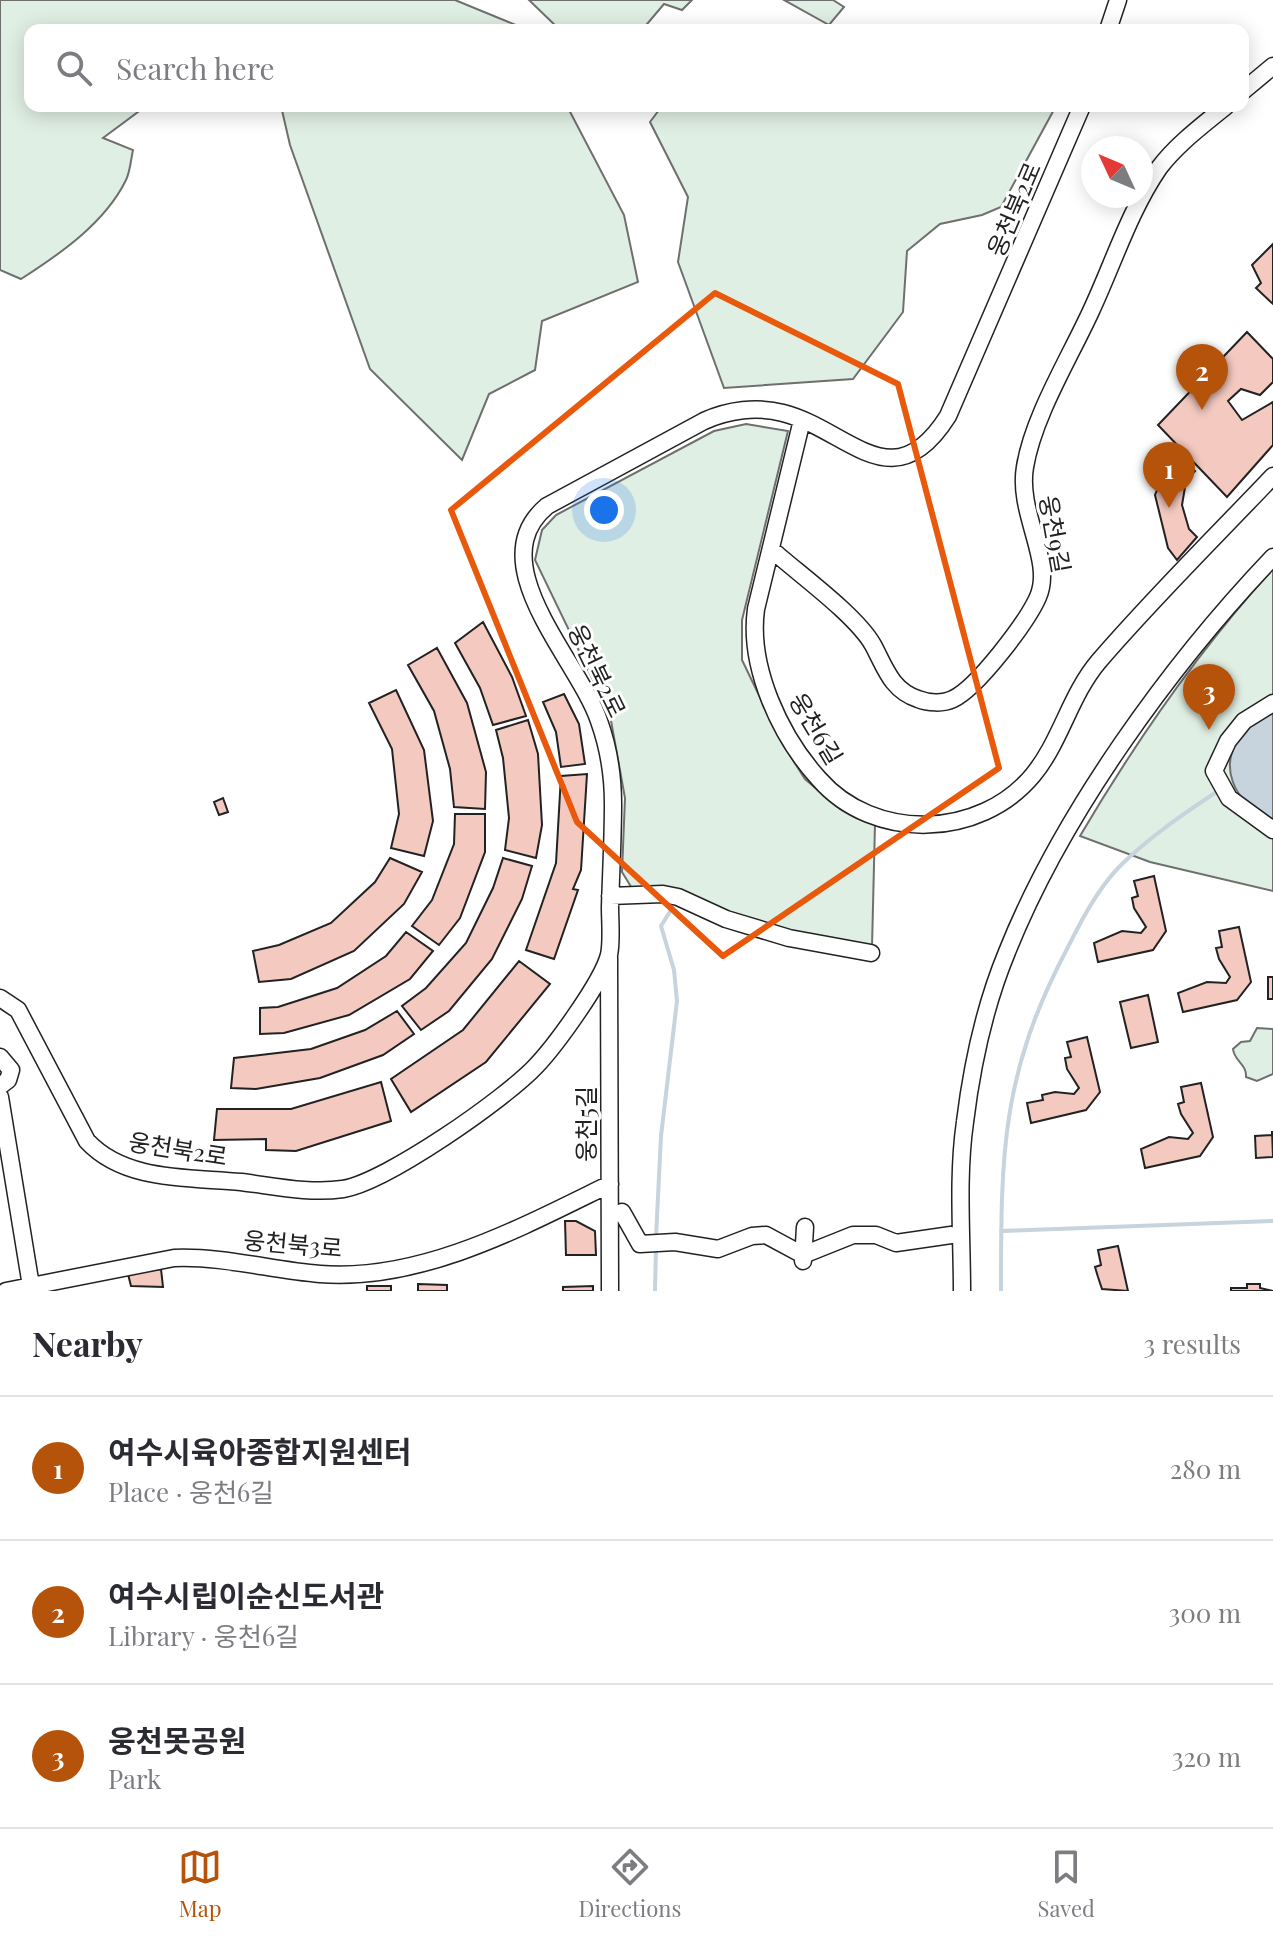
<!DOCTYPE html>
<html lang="en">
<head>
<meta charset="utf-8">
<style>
	:root { --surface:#fff; --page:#f2f2f3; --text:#2b2b33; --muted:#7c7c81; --line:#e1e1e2; --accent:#b45309 }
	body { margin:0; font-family:"Playfair Display","Noto Sans KR",serif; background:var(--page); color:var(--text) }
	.compass { position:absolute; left:1081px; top:136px; width:72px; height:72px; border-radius:50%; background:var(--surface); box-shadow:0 4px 20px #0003; rotate:314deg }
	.you { position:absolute; left:604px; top:510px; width:28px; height:28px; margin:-20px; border:6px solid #fff; border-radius:50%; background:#1a73e8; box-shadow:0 0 0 12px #1a73e833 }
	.badge { display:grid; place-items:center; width:52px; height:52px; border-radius:50%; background:var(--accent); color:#fff; font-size:26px; font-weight:700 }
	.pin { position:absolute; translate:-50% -66px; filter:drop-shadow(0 2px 4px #0008) }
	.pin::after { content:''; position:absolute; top:42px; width:28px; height:24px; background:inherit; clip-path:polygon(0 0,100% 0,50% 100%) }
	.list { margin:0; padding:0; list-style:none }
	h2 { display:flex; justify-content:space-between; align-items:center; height:104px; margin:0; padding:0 32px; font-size:34px }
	h2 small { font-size:26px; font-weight:400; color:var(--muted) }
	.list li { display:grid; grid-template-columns:52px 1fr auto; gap:24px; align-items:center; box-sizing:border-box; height:144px; padding:0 32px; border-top:2px solid var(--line) }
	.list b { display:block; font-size:30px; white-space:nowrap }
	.list p { margin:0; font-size:26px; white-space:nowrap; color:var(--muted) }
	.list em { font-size:26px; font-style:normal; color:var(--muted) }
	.icon { flex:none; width:44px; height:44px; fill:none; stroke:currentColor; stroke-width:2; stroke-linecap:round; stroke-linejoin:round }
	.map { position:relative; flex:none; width:1273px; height:1291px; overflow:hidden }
	.search { position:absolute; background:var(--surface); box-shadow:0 4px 20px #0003; left:24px; right:24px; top:24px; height:88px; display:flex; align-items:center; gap:20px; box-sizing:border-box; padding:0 28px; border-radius:16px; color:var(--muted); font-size:30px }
	.sheet { height:536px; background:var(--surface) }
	nav { display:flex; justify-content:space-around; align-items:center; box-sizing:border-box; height:112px; border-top:2px solid var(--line); background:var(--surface); font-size:22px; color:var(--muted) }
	nav a { display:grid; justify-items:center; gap:4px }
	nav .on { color:var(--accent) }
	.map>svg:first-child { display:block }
	.green { fill:#e0efe3; stroke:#6f6f6f; stroke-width:2 }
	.water { fill:#c7d3dd; stroke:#6f6f6f; stroke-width:2 }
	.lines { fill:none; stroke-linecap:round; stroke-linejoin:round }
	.stream { stroke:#c7d3dd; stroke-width:4 }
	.building { fill:#f3c9c0; stroke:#222; stroke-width:2 }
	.minor-casing { stroke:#222; stroke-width:19 }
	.minor { stroke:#fff; stroke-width:16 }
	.marked { fill:none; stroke:#e8590c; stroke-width:6; stroke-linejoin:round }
	.labels { text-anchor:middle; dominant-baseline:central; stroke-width:6; stroke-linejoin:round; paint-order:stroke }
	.street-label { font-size:24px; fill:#222; stroke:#fff }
</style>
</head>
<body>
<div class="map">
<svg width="1273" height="1291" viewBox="0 0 1273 1291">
	<rect width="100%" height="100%" fill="#fff"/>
	<path class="green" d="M0,0H455L528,30H30V106H146L103,138L133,150C131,159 130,172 126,180C105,223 60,254 21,279L0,270Z
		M529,0H692L682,10L664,4L642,30H560Z
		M784,0H833L844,7L829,25Z
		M281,106H567L624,215L638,282L542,321L535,370L489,394L462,460L370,369L290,145Z
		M662,106H1056L1001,207L982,215L940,224L907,251L903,312L853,379L724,388L678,262L688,197L650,122Z
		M746,424L788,431L742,620V660L782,743L805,779L840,809L875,824L872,947L815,939L633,890L622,872L625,798L610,715L535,560L542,530L556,515L714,431Z
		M1273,569V891L1150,862L1080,836C1136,741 1199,650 1273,569Z
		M1257,1028L1273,1029V1074L1257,1081L1246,1077C1247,1064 1234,1061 1233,1049L1241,1042L1250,1041Z"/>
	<path class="water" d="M1273,712V822C1235,805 1213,763 1246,730C1253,722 1264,717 1273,712Z"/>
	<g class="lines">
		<path class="stream" d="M1001,1231L1273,1221
			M656,1237L661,1136L677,1001L674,970L661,926L671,910
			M655,1291L656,1246
			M1001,1291C1001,1154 1001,1074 1067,949C1081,921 1097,890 1119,867C1149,837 1186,812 1221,789"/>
	</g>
	<path class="building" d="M1273,244V304L1256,288L1261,283L1252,265Z
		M1247,332L1273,359V382L1260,395L1241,389L1228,401L1242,420L1273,402V445L1227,497L1158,425Z
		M1181,458L1195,471L1186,481L1182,505L1189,529L1197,537L1177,560L1168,548L1155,495L1161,480Z
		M483,622L512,677L526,716L493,725L480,688L455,643Z
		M437,648L467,703L486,772L485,809L454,807L450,769L434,711L408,665Z
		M396,690L424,750L433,821L424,856L391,848L399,814L392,749L369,703Z
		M564,694L579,724L585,764L561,767L556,732L543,702Z
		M528,720L538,754L542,825L536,858L505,850L509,818L503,758L496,730Z
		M587,774L581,870L573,889L578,890L554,959L526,950L556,863L561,776Z
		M223,798L228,812L219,815L214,802Z
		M455,814H485V852L460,918L439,945L412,926L432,900L454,844Z
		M390,858L422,872L404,904L354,951L291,979L259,982L253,951L279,945L331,923L375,882Z
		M503,858L532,866L522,899L492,959L449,1011L421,1030L402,1006L426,988L466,943L493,888Z
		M1154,876L1166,931L1153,950L1098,962L1094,943L1122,931L1141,933L1146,927L1134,908L1132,898L1138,896L1134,881Z
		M1239,927L1251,982L1237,1000L1183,1012L1178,993L1207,982L1226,983L1230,977L1219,959L1216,948L1222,947L1219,931Z
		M406,932L433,951L410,979L349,1015L284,1033L260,1034V1008L278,1007L337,988L386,956Z
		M519,961L550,984L486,1062L411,1112L391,1079L463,1030Z
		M1268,977H1273V999H1268Z
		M1148,995L1158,1042L1131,1048L1120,1002Z
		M397,1011L414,1034L383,1055L320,1078L256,1089L231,1088L234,1058L311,1049L365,1030Z
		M1087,1037L1100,1092L1086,1110L1031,1123L1027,1103L1043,1100L1042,1095L1055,1092L1074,1094L1079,1088L1067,1069L1065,1058L1071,1057L1067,1042Z
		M381,1082L391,1121L296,1151L266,1150V1139L214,1140L217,1109H291Z
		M1201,1083L1213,1137L1200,1156L1145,1168L1141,1149L1169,1137L1188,1139L1193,1133L1181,1114L1178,1104L1184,1102L1181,1087Z
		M1272,1131L1273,1157L1256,1158L1255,1136L1272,1135Z
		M565,1221H576L595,1231L596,1255H566Z
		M1118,1246L1128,1291L1102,1289L1098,1277L1095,1267L1101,1265L1098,1250Z
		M161,1269L163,1287L131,1286L128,1274Z
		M418,1284L447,1285V1291H418Z
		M1247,1284H1260V1288L1273,1291H1231V1288H1247Z
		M367,1286H391V1291H367Z
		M593,1286V1291H563V1287Z"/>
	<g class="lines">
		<defs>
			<path id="minor" d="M1108,30L1118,0
				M1243,91L1273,66
				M802,420L756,609C748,667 780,736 819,779C874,842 980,839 1033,775C1061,741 1070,695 1099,661C1154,597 1215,537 1273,476
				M772,550C799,574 856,615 873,645C885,667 891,690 918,699C928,703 943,704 953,699C977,688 1027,622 1038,597C1054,561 1017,513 1025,467C1033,417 1070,357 1091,311C1113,264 1130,210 1159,168C1177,144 1203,125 1226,106
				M1273,703L1244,721L1228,741L1214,771L1229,798L1273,830
				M610,896L663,894L678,897L726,919L789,938L871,953
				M609,957L610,1291
				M0,998L18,1010L87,1141C125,1182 190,1177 241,1182C274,1186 310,1194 343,1189C386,1182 505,1099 536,1066C555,1046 602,982 609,955C612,941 610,922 610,907C611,873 613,838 613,804C613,777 608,746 599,721C578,659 479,563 547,506L704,421C728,410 757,406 783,413C849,430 893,503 948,416L1082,106
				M0,1057L11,1070L8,1080L0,1086
				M0,1097L31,1286
				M622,1212L640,1244L675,1242L718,1249L752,1236L766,1235L803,1255L853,1235H876L896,1243L951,1235
				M803,1261L805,1227
				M6,1291L174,1258C223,1256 271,1270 320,1274C421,1282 522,1227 610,1184
				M962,1291C962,1236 957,1177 965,1122C972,1065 985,1005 1007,952C1062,814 1171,664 1273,557"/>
		</defs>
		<use href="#minor" class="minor-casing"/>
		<use href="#minor" class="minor"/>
	</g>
	<path class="marked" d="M715,293L898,384L999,768L723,956L577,822L451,510Z"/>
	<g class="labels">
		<g class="street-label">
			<text transform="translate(1013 209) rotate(-67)">웅천북2로</text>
			<text transform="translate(1056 534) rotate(80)">웅천9길</text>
			<text transform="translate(598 670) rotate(64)">웅천북2로</text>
			<text transform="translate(817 728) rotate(59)">웅천6길</text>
			<text transform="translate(585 1124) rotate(-90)">웅천5길</text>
			<text transform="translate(178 1148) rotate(9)">웅천북2로</text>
			<text transform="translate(293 1243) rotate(5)">웅천북3로</text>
		</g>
	</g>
</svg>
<svg class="compass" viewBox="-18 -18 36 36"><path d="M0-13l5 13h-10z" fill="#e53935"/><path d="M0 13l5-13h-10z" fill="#7c7c81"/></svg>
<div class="you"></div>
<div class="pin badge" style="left:1169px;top:508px">1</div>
<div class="pin badge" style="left:1202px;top:410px">2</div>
<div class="pin badge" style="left:1209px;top:730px">3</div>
<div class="search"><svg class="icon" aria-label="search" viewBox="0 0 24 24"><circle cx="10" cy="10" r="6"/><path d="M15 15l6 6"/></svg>Search here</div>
</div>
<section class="sheet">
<h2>Nearby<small>3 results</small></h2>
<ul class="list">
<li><span class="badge">1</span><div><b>여수시육아종합지원센터</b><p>Place · 웅천6길</p></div><em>280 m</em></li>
<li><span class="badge">2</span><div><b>여수시립이순신도서관</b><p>Library · 웅천6길</p></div><em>300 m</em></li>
<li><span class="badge">3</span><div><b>웅천못공원</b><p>Park</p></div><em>320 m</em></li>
</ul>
</section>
<nav>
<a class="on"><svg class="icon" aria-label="map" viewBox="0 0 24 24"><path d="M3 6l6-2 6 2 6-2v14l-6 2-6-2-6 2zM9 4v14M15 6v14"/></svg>Map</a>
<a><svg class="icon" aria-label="directions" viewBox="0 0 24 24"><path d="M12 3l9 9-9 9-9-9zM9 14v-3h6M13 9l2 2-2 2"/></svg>Directions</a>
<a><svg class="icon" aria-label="saved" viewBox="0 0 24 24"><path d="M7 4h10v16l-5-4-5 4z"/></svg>Saved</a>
</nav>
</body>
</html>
